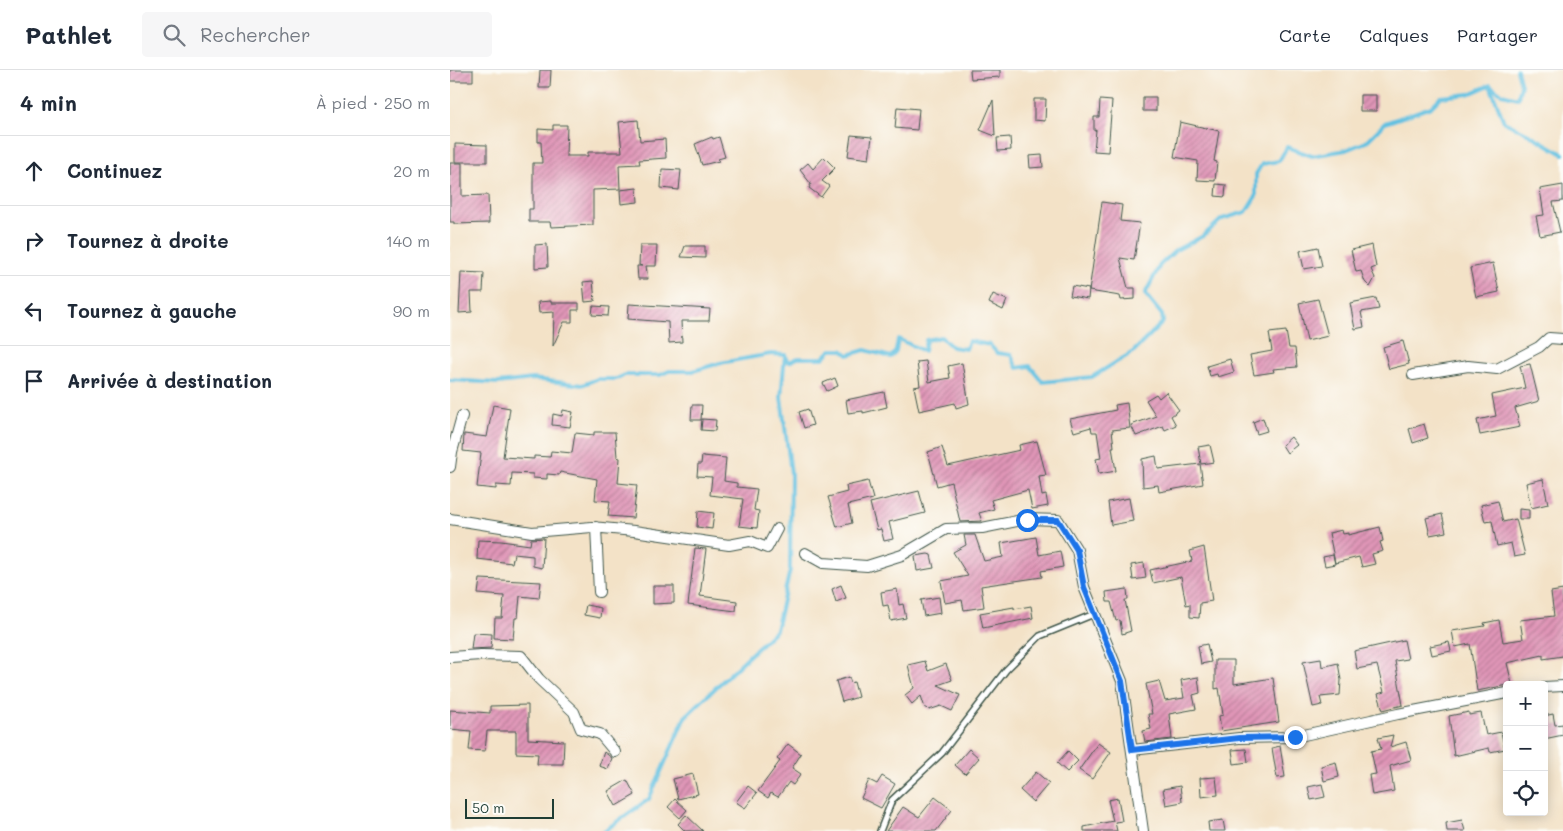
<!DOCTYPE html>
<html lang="fr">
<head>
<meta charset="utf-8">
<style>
	:root { --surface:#fff; --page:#f6f6f7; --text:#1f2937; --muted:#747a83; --line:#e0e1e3 }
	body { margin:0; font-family:Mali,sans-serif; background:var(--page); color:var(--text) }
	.controls { position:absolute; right:15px; bottom:15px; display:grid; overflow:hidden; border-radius:5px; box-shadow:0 2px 12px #0003 }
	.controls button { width:45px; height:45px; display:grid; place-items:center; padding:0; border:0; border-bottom:1px solid var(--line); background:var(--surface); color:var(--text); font:25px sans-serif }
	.scale { position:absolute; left:15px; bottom:12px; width:89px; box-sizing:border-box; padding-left:5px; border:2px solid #1f3d34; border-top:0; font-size:14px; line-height:18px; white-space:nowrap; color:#1f3d34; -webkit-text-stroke:4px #fdfcf7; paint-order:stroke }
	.stop { position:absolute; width:15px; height:15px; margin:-11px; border:4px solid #1a73e8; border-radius:50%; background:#fff }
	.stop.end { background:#1a73e8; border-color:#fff; box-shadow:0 1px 5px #0008 }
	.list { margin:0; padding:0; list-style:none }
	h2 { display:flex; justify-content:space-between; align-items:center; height:65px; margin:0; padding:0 20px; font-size:21px }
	h2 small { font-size:16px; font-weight:400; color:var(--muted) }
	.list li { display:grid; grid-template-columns:32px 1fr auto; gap:15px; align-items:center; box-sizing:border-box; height:70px; padding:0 20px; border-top:1px solid var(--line) }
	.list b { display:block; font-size:19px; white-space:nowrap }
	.list em { font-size:16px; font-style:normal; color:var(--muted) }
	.icon { flex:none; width:28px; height:28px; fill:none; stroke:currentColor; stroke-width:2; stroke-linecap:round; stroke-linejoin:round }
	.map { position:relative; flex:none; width:1113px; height:761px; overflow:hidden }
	header { display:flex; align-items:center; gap:30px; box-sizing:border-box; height:70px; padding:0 25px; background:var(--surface); border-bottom:1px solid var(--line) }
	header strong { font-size:24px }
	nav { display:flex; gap:28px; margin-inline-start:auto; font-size:18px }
	.search { width:350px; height:45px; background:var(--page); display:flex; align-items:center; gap:12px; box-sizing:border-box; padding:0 18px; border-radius:5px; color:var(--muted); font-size:19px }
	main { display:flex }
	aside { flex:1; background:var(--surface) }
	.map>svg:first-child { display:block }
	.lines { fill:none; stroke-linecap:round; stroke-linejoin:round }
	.stream { stroke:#63c1e1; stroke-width:4 }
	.building { fill:url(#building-hatch) }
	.service-casing { stroke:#3f564a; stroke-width:8 }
	.minor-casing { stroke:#3f564a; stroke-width:12 }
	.service { stroke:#fff; stroke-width:5 }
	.minor { stroke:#fff; stroke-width:10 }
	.route { stroke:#1a73e8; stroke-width:6 }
</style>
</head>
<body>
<header>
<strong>Pathlet</strong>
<div class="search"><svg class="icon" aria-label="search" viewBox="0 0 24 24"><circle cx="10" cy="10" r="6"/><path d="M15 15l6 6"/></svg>Rechercher</div>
<nav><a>Carte</a><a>Calques</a><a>Partager</a></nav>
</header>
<main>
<aside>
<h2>4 min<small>À pied · 250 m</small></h2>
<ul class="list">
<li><svg class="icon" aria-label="ahead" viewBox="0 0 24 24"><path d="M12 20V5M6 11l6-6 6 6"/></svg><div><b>Continuez</b></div><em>20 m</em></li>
<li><svg class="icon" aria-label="right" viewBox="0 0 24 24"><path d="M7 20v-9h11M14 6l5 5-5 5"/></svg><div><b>Tournez à droite</b></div><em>140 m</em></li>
<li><svg class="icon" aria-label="left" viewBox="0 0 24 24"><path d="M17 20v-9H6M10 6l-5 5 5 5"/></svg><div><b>Tournez à gauche</b></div><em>90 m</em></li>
<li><svg class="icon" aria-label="arrive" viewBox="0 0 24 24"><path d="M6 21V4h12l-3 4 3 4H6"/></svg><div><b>Arrivée à destination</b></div></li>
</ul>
</aside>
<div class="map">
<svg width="1113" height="761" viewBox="0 0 1113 761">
	<defs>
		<pattern id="building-hatch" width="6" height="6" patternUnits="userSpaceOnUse" patternTransform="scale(1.25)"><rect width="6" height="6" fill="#e095b7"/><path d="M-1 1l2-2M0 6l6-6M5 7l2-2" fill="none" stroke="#b57b96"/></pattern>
	</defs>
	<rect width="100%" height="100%" fill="#fdfcf7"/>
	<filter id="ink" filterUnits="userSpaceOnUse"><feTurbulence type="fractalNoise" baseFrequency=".02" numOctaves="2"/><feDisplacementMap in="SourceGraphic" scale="10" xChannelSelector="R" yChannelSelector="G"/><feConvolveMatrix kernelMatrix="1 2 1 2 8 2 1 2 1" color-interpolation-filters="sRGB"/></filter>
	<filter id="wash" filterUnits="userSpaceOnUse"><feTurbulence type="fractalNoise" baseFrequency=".0096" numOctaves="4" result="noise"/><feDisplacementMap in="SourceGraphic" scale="20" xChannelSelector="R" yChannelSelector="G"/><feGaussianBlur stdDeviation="1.12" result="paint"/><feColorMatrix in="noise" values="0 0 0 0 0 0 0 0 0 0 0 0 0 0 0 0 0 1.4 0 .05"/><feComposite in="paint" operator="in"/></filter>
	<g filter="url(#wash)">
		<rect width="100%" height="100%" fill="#f3e2c7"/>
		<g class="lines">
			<path class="stream" d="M1040,15L1054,52L1077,63L1113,84
				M0,310L48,313L83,309L132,315L147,309H166L175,305H210L219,301H243L270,293L321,284L335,285L339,292L348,288H373L381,280H392L398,285L415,280L441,287L446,281L448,269L474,281L476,270L491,267L502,277L516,279L519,271L540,275L547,283L561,285L567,298L580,296L593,312L642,307L683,282L713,252L712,245L695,224L710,195L726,180L753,166L772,149L796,142L806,126V104L812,94L829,91L837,77L862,86L896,80L916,72L935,53L981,37L991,27L1019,24L1040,15L1052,24L1068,28L1071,15L1067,0
				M154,761L199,729L235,647L326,560L340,500L341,403L331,327L335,285"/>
		</g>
		<g id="blocks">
			<path class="building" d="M0,0H23V11H0Z
				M90,0H101L100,18H89Z
				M520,0H550V7L521,9Z
				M910,25H926V41H910Z
				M693,27H706V41H693Z
				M584,29H596L595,51L584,50Z
				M543,30L545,66L530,60Z
				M650,30L662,31L658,82L644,81L646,60L644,61V47H649Z
				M447,37L469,39L467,60L445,58Z
				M188,50L190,71L215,69L216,88L189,90L190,94L169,95L170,119L143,120V155L101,157L100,152H79V139H83V93H92L91,72H88V59L103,60V55H117L116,86H138V82H172L169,52Z
				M730,52L769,61L764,91L767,92L765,111L747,110L748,91L724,87Z
				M401,65L422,67L419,89L398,86Z
				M262,67L263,69L269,67L275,87L268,89L269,91L252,95L245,74Z
				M560,67L561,80L548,81L547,68Z
				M5,74L37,75V92H5Z
				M592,85L593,97L580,98L579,86Z
				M374,87L385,98L372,111L379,116L371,127L359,118L361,114L350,100L358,93L363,99Z
				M0,93H12V126L38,125L39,153L4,154V152H0Z
				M212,99L231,100L229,120L211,118Z
				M766,114L776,115L775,127L765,126Z
				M1113,115V131L1103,132L1110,162L1090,166L1086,146L1094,145L1090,119Z
				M187,118L188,132L171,134L170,120Z
				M652,132L672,135L670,151L690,153L684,190L670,188L678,218H685V229L671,230L670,226L639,221Z
				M97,174L98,197L85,198V175Z
				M190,175H207L206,196H196L198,209H188L187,196H192L189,195Z
				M922,175L926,197L921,199L925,208L920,217L915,212L911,201L906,202L901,180Z
				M235,176H255V188L231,187Z
				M868,177L872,196L854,199L850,181Z
				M1043,193L1049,222L1026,227L1020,198Z
				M11,202L34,203L33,222H21L22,242L9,243Z
				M143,211L145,231L135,232L133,212Z
				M622,216L639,219L638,229L620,226Z
				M543,224L557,230L553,240L539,233Z
				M926,228L929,239L911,242L914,257L905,259L900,233Z
				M868,229L878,266L857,271L849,233Z
				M101,231V233H129V240H122V252H114L103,276L104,242L89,243L88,232Z
				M179,234L260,239L259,251H231L232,272L219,273L218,252L178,249Z
				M143,236L159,237L158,246L142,245Z
				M836,261L839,278H845L847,297L823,299L824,302L804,305L800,285L822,281L819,263Z
				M953,271L959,294L939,299L933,277Z
				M780,289L784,302L768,307L767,304L760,306L757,296Z
				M476,291L479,312L500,308L498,296L512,293L519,334L506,338L505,333L469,341L464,317L470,316L467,292Z
				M1080,294L1089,331L1065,338L1070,357L1030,365L1027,350L1046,346L1042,325L1075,318L1070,296Z
				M385,308L388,316L377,321L373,313Z
				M434,322L437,337L413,343V341L398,343L396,330Z
				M716,322L729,340L721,346L726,355L715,360L713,356L686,366L681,355L706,346L696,330L706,324L709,328Z
				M677,333L680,358L662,360L664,377H662L666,401L649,404L646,389L651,388L647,362H642L641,357L624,362L620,349L666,340L665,335Z
				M43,335L60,338L53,387L84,389V386L100,387L101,381L122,383L125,363L144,365V362H165L167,387L170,388L168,413L187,415L183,448L158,446L160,431L145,430L147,409L110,402L109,405L97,404V409L83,408V404L62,403L61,416L46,415V419L27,417L31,383L13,381L14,364L37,367Z
				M242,335H252L251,350H241Z
				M358,339L363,355L354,358L349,342Z
				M113,340L123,342L120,357L102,355L103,344L112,346Z
				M813,348L817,361L807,364L803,352Z
				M252,349L266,350L265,361L251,360Z
				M974,354L978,368L963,373L959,359Z
				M841,367L847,375L837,383L832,375Z
				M587,371L596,405L589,406L592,426L596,425L598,436L582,439L578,420L541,430L544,439L529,443L532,451L510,452L501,412L487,416L478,382L492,377L498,396L570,380L569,375Z
				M760,375L764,392L751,394L748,377Z
				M252,386L276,388L274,411L287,413V417L307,419L304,440L309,441L307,458L289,456L293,429L260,425L262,407L247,406L248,394H251Z
				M706,386L708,399L750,394L753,414L709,422L708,415L693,417L692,389Z
				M1093,409L1098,434L1081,438L1076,413Z
				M418,411L423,429L398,435L402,453L387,457L378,427L397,422L396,416Z
				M469,421L475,443L439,452L443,469L434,471L431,459L427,460L420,433Z
				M679,428L683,451L661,455L658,432Z
				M1048,431L1053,452L1066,449L1075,485L1064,487L1061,473L1047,476L1042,451L1035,452L1031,435Z
				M1069,439L1079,440V449H1069Z
				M248,441L264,443L262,459L247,457Z
				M992,444L996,462L980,465L976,448Z
				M930,457L933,471L930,472L933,481L922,484L925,494L912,497L909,487L885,493L879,463L892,460L893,464L898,463V465Z
				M514,465H525L534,491L553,487L551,473L586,467L589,485L610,481L613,497L591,501L592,507L531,516L534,537L514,540L512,530L495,533L491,511L518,506L503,482L516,475Z
				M94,468L92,498L83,496V486L64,484L62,493L27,489L28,470L51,471L80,475L81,469Z
				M754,477L762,531L750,533L749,548L740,547V534L736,535L731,507L703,513L700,500L742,491L740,481Z
				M245,478L256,479L250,526L287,531L286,541L238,535Z
				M478,484L481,485L484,498L467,501L465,486Z
				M883,485L885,494L875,496L873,487Z
				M694,493L696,508L683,510L681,495Z
				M30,509L91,512L89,528L70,526L68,548H65L63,569L44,568L45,548H52L54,526L28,524Z
				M391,515L396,528L386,532L382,519Z
				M203,516H224V533L203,534Z
				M447,519L449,535L453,534L456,548L441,551L438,535L433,536L431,522Z
				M677,519L678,530H675L681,561L672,564L670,550L666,551L661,532H657L656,522Z
				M1113,520V586L1093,589V585L1057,593L1062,614L1027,621L1020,574L1005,577L1002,561L1035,556L1034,553L1049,550L1053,572L1073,569L1070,550L1104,546L1101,522Z
				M489,527L491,543L474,546L471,530Z
				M136,535L151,538L150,548L134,545Z
				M581,536L583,548L533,558L530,543L564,537V539Z
				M23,563L42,564L41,578L21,579Z
				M954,570L958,589L945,591L953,635L933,640L928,624L934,622L927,595L907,599L904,581Z
				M999,572L1001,581L982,585L980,576Z
				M757,574L761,592L751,594L748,576Z
				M871,589L872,597L888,593L891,610L890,625L870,627L872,635L863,637L853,592Z
				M765,590H784V614L823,608L829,652L771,661L769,646L773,645L769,618L765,619Z
				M475,591L478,601L496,594L502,610L488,615L510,625L502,641L491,636L479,640L477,638H475L471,626L462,634L455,625L464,618L458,595Z
				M399,607L401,613L404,612L408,627L392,632L386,611Z
				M748,607L750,623L743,625L746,639L719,644L722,669L695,672L693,661L701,659L698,644H702L696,614L709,611L715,631L734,628L731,610Z
				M78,635V669L114,671L113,694H87L88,684L66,683V661H37L35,681L19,680L21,661L0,659V640L40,643V636Z
				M1019,642V645L1031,643L1036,665L1051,662L1055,679L1040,682L1039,678L1004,686L999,646Z
				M1103,644L1105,655L1113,654V665L1094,669V646Z
				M943,665L940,677L956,672L961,690L940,696L944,721L922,725L919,705L926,704L921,681L931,679L928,668Z
				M648,673L661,682L642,709L629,700Z
				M338,674L351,684L342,698L351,704L343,715L339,712L328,727L321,723L318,728L308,721L330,691L327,689Z
				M830,676L835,707L827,708L822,678Z
				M519,679L529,688L515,704L505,695Z
				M796,679L798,692L784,694L782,680Z
				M618,681L628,691L617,702L607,693Z
				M154,682L162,688L158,699L149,696Z
				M886,692L889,707L874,711L871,696Z
				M586,702L599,713L583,732L570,720Z
				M243,704L248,724L228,729L223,709Z
				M432,706L445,714L431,738L411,728L419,710L427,714Z
				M766,707L768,725L751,727L750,708Z
				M177,710L185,725L166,736L158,721Z
				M872,714L875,727L861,730L858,717Z
				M298,716L307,723L295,738L286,732Z
				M730,716L732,732L716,735L713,719Z
				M485,727L502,740L486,761H436L453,737L469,747Z
				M668,728L672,751L665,752L667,761H634V757L663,751L658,730Z
				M225,729L237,740L230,748L218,737Z
				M236,745L253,761H235L228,754Z
				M773,750L775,761H759L758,752Z
				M1012,750L1015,761H997L996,753Z"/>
		</g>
	</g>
	<g filter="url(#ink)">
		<use href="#blocks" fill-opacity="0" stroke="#3f564a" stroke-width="1"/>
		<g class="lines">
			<defs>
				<path id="service" d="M430,761L442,730L492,683L556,600L590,566L644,544"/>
				<path id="minor" d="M963,305L1018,296L1047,299L1089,277L1099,268L1113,269
					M0,397L2,382L12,346
					M0,449L82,462L142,457L184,461L279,475L300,471L317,478L327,459
					M146,457L149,522
					M355,483L373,493L417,496L452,485L496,459L532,458L577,449L608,450L627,480L634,517L672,611L693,761
					M0,587L31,585L71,586L89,609L124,642L131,659L150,664L165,682
					M1094,617L1113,616
					M682,680L789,668L845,667L948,644L1057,623"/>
			</defs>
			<use href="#service" class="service-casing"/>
			<use href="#minor" class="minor-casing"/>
			<use href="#service" class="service"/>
			<use href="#minor" class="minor"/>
		</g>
	</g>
	<g class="lines" filter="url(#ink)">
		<path class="route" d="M577,450H608L627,480L634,517L672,611L682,680L789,668L845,667"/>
	</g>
</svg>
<div class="controls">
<button>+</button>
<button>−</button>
<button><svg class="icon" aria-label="locate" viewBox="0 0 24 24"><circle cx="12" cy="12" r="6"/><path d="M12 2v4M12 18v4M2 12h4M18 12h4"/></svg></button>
</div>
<div class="scale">50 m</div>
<div class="stop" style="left:577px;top:450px"></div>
<div class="stop end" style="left:845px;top:667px"></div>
</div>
</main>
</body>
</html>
